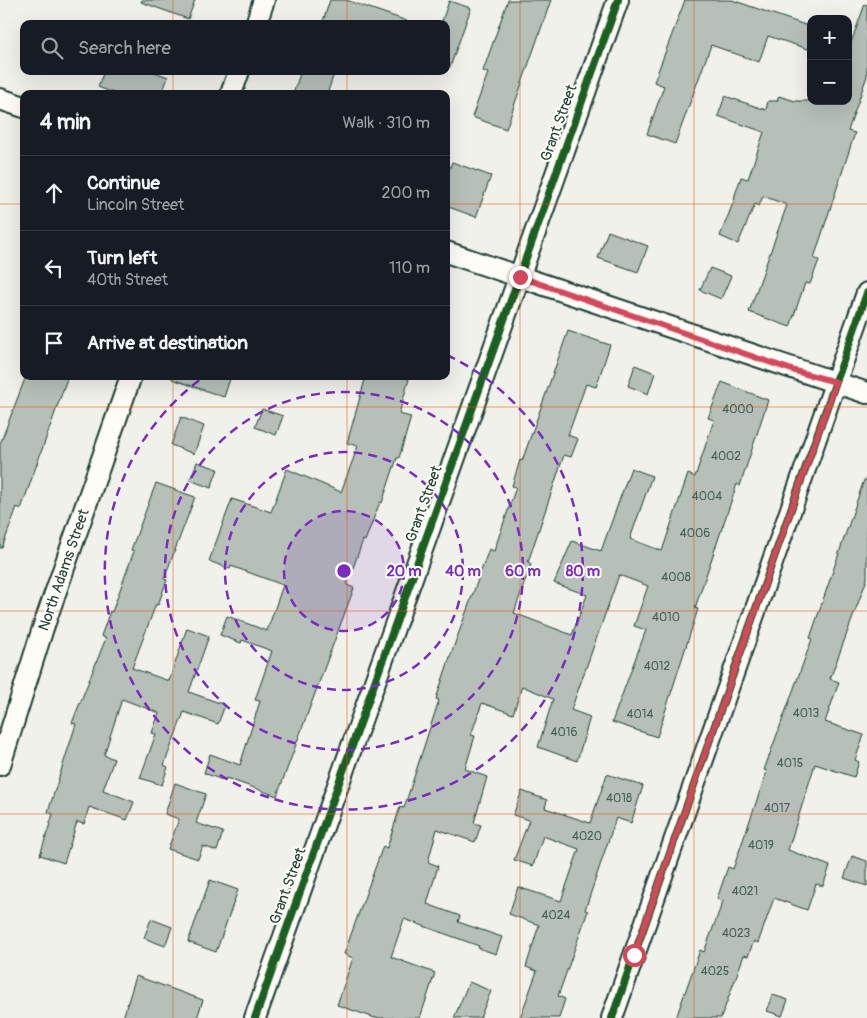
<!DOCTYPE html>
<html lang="en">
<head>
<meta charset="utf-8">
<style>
	:root { --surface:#171b24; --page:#242831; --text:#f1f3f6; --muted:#9ea1a6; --line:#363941 }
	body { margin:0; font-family:Pangolin,sans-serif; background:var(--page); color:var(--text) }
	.controls { position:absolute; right:15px; top:15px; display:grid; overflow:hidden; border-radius:10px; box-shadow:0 5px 20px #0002 }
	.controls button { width:45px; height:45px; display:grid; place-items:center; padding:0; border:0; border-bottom:1px solid var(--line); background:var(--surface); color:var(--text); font:25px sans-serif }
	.stop { position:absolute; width:15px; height:15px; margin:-11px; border:4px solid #d1495b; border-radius:50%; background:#fff }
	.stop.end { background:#d1495b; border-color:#fff; box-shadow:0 1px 5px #0008 }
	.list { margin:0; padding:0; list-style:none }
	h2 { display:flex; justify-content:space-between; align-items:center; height:65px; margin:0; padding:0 20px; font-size:21px }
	h2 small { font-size:16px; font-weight:400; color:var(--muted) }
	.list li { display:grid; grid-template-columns:32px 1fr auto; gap:15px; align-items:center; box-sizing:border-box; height:75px; padding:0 20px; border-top:1px solid var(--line) }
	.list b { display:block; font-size:19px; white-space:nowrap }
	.list p { margin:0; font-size:16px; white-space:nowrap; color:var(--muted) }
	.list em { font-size:16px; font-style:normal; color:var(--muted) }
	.icon { flex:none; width:28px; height:28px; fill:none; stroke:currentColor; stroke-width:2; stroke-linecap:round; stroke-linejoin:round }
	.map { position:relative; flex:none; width:867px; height:1018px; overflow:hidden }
	.search { position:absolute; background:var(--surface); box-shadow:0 5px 20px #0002; left:20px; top:20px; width:430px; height:55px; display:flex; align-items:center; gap:12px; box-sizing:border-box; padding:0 18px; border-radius:10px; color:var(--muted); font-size:19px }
	.panel { position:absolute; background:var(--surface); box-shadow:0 5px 20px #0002; left:20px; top:90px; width:430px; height:290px; border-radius:10px }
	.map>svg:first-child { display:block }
	.building { fill:#b6bfb8; stroke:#1f3d34 }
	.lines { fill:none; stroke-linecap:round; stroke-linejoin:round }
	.street-casing { stroke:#1f3d34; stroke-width:24 }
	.street { stroke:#fdfcf7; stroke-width:20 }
	.cycleway-casing { stroke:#fdfcf7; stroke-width:11 }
	.cycleway { stroke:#1b5e20; stroke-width:8 }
	.route { stroke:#d1495b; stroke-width:6 }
	.grid { fill:none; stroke:#e8590c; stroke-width:1; stroke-opacity:0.55 }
	.ring { fill:none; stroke:#7b2cbf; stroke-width:2.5; stroke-dasharray:9 6 }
	.labels { text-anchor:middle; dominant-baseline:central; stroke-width:4; stroke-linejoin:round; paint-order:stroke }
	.number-label { font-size:12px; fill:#455e55 }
	.street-label { font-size:15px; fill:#1f3d34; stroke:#fdfcf7 }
	.centre { fill:#7b2cbf; stroke:#fdfcf7; stroke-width:2.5 }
	.ring-label { font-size:15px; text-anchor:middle; font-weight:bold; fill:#7b2cbf; stroke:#fdfcf7; stroke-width:4; stroke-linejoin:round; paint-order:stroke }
</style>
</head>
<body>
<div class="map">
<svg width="867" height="1018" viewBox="0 0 867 1018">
	<rect width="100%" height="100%" fill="#f0f1eb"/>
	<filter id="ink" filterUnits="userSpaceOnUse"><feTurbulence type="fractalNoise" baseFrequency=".02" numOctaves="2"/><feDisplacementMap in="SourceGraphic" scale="10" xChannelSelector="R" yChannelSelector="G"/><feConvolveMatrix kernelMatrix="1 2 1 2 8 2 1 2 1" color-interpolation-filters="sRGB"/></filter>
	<g filter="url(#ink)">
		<path class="building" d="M142,0H195L188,19L141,2Z
			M330,0H346L407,21L406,24H322Z
			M508,0H551L506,129L472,117L488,73L483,71Z
			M685,0H732L811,27V50L768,36L759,62L711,45L675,144L647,134L664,86L654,82Z
			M449,1L471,8L450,67L446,66V23L442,21Z
			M865,4L867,5V76L848,131L855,133L814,258L819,260L810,284L805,283L790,327L749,312L787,205L763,196L759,206L755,204L738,244L720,236L735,198H734L741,177L748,179L764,132L718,116L725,96L766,110L768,101H777L779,96L795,101H848V51Z
			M104,71H152L168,77L162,94H116L98,87Z
			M301,71H335L327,94H293Z
			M452,162L491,176L476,217L446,206V178Z
			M608,231L648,246L638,272L598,258Z
			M710,268L731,276L721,299L700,290Z
			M568,331L610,345L596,387L586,384L568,435L578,439L571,457L564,455L528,562L531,564L514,613L572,635L587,595L554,583L572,541L601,551L631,468L652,476L630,539L662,551L688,474L695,477L714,420L708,418L722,382L768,400L740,486L737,484L695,608L698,609L657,737L612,722L646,630L634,626L648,586L619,575L571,710L590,717L577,761L538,747L553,699L522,686L513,714L482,703L471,735L475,736L465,769L487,777L474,823L481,825L475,842L437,829L428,862L438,866L427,904L460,916L458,922L502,937L496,954L478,948L479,946L404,919L391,957L435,973L420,1018H375L337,1005L353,958L344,954L383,846L387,848L400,807L404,808L439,700L436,699L450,657L489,549L494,551L516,487L512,486L520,460L522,461Z
			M635,365L655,373L648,394L628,386Z
			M26,376H68L21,509L17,507L2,548H0V444Z
			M172,376H231L224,397L172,379Z
			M366,376H400L409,379L399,414L411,417L399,458H397L382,503L380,502L365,541L363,540L347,585L354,588L277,796L226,778L225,781L204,773L210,754L240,765L260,701L255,700L272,651L242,640L241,643L220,635L227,616L267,631L283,585L231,566L230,569L209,561L232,499L271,512L287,469L341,492L358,446L347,443Z
			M262,409L283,416L276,435L255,427Z
			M181,417L204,426L194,454L171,445Z
			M197,462L218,469L211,488L190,480Z
			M864,480H867V579L830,679L839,682L825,722L864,735L855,760L859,762L854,777L815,764L788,850L830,866L823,886L816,884L807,910L774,898L758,943L754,941L748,956L744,955L721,1018H676L700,950L704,952L723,901L717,899L728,867L733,869L767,771L764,770L812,639L810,638Z
			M156,483L195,497L164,579L167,580L158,605L156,604L132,668L169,681L187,628L209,636L189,692L225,705L218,724L184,712L164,765L168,767L162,785L140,778L156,734L152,733L159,713L122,699L104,755L114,759L103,790L134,802L127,820L89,807L84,824L77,822L64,863L40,855L53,814L48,812L76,724L72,723L106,638L101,636L110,611L112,612L134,551L131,550Z
			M607,774L643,786L631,823L616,818L585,910L588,911L558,996L565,999L559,1018H520L537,971L526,967L539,925L509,914L518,887L561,901L579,849L543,836L533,866L514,860L529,820L513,815L522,791L547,800L545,808L590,823Z
			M175,783L206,794L196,823L223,832L217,851L203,846L198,859L168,849L179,819L165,814Z
			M852,856L867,861V886L844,878Z
			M210,880L238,890L216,952L188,942Z
			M151,919L172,927L165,946L144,938Z
			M136,976L203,1000L197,1018H123Z
			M469,982L491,991L480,1018H454Z
			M773,995L788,1000L782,1016L767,1011Z"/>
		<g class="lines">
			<defs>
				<path id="street" d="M256,24L264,0
					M231,94L239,71
					M0,99L24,107
					M446,252L867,393
					M0,765L43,628L131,376
					M255,1018L618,0
					M612,1018L867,293"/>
			</defs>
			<use href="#street" class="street-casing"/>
			<use href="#street" class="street"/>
			<defs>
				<path id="cycleway" d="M255,1018L618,0
					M612,1018L867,293"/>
			</defs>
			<use href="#cycleway" class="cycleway-casing"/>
			<use href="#cycleway" class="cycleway"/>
		</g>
	</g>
	<g class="lines" filter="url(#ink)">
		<path class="route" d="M520,277L795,371L836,382L634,955"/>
	</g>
	<path class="grid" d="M173,0V24M347,0V24M520,0V1018M694,0V1018M173,71V94M347,71V94M0,204H24M446,204H867M173,376V1018M347,376V1018M0,407H867M0,611H867M0,814H867"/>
	<circle cx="344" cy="571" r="60" fill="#7b2cbf" fill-opacity=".12"/>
	<g class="ring">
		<circle cx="344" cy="571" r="60"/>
		<circle cx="344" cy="571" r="119"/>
		<circle cx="344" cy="571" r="179"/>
		<path d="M447 355A239 239 0 1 1 205 376"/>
	</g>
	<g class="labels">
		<g class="number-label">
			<text x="738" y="409">4000</text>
			<text x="726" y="456">4002</text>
			<text x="707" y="496">4004</text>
			<text x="695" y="533">4006</text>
			<text x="676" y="577">4008</text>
			<text x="666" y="617">4010</text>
			<text x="657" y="666">4012</text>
			<text x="806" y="713">4013</text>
			<text x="640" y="714">4014</text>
			<text x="564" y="732">4016</text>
			<text x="790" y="763">4015</text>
			<text x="619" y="798">4018</text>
			<text x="777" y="808">4017</text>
			<text x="587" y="836">4020</text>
			<text x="761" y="845">4019</text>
			<text x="745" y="891">4021</text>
			<text x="556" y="915">4024</text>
			<text x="736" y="933">4023</text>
			<text x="715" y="971">4025</text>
		</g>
		<g class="street-label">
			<text transform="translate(559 123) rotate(-70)">Grant Street</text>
			<text transform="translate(424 504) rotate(-70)">Grant Street</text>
			<text transform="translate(64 570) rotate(-71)">North Adams Street</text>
			<text transform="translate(288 886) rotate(-70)">Grant Street</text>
		</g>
	</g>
	<circle cx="344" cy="571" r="8" class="centre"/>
	<g class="ring-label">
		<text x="404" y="576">20 m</text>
		<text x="463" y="576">40 m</text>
		<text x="523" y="576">60 m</text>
		<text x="583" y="576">80 m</text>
	</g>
</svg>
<div class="controls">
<button>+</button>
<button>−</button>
</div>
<div class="stop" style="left:634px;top:955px"></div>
<div class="stop end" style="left:520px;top:277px"></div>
<div class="search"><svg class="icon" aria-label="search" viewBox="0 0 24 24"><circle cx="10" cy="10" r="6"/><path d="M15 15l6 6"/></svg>Search here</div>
<section class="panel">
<h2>4 min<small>Walk · 310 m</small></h2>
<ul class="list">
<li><svg class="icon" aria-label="ahead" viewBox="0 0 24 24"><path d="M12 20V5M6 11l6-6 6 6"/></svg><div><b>Continue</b><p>Lincoln Street</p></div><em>200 m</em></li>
<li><svg class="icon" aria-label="left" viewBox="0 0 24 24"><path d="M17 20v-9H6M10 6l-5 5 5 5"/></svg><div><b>Turn left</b><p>40th Street</p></div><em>110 m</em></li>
<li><svg class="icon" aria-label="arrive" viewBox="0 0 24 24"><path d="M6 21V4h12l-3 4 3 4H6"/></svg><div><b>Arrive at destination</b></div></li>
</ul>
</section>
</div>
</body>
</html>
